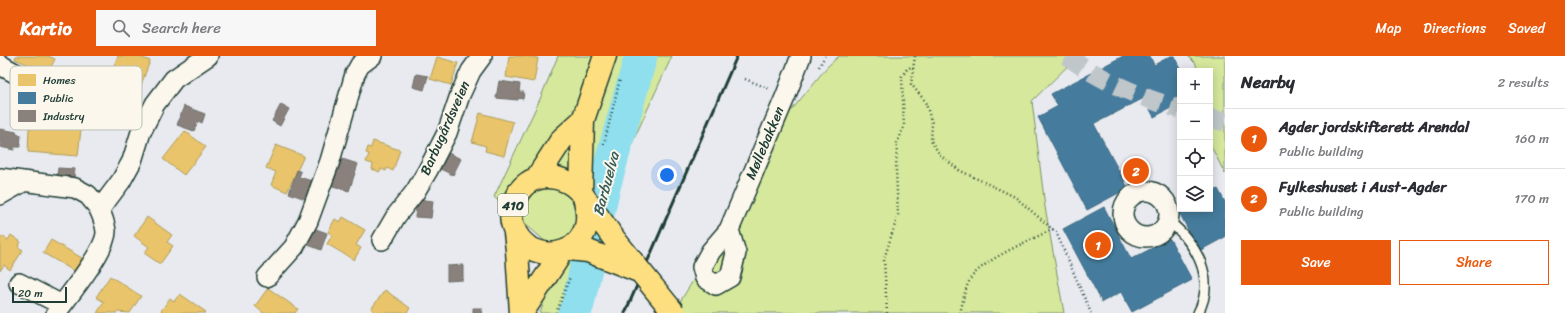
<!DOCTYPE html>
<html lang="en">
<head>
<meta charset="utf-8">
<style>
	:root { --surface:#fff; --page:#f7f7f7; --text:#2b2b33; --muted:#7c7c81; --line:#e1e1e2; --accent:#ea580c }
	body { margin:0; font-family:Sriracha,sans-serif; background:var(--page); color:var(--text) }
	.controls { position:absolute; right:12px; top:12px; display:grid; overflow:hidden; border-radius:0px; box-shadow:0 2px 10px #0003 }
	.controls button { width:36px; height:36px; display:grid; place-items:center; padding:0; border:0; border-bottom:1px solid var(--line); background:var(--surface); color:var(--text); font:20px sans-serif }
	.scale { position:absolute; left:12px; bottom:10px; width:55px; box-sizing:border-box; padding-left:4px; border:2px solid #1f3d34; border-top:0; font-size:11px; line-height:14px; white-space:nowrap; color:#1f3d34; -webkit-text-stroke:3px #fbf7ec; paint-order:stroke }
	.you { position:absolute; left:667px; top:119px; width:14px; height:14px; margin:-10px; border:3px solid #fff; border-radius:50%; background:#1a73e8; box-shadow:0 0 0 6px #1a73e833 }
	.badge { display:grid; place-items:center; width:26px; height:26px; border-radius:50%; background:var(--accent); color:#fff; font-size:13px; font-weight:700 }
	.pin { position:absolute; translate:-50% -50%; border:2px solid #fff; box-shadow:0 1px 4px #0006 }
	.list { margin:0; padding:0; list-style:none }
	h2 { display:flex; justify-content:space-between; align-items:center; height:52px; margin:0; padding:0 16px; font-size:17px }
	h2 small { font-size:13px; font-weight:400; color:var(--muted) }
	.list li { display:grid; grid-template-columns:26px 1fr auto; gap:12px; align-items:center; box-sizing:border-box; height:60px; padding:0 16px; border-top:1px solid var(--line) }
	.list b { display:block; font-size:15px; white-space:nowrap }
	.list p { margin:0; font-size:13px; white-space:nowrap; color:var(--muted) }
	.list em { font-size:13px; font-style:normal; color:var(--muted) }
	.actions { display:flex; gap:8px; padding:12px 16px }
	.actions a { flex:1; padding:9px 0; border:1px solid var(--accent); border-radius:0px; text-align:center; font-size:14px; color:var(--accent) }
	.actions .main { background:var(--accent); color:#fff }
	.icon { flex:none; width:22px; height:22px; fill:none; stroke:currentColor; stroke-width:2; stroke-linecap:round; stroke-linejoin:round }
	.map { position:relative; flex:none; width:1225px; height:257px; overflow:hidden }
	header { display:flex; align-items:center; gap:24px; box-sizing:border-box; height:56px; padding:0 20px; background:var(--accent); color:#fff }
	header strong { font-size:19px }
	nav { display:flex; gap:22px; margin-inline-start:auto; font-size:14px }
	.search { width:280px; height:36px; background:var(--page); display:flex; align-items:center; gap:10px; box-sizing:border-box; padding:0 14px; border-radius:0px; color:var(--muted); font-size:15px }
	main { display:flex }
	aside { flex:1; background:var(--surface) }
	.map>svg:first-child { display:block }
	.green { fill:#d5e89c; stroke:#7a9268 }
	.homes { fill:#e9c46a; stroke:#ac9c5a }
	.public { fill:#457b9d; stroke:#3a687e }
	.industry { fill:#8a817c; stroke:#6a6d66 }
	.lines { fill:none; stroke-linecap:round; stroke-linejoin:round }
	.river { stroke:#90dfee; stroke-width:33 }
	.minor-tunnel { stroke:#c0c7ca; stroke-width:19; stroke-dasharray:19 10; stroke-linecap:butt }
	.service-casing { stroke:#1f3d34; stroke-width:12 }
	.minor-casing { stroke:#1f3d34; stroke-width:22 }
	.primary-casing { stroke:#1f3d34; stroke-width:25 }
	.path { stroke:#1f3d34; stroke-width:2.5; stroke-dasharray:1 3; stroke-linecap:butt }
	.service { stroke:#fbf7ec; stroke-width:9 }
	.minor { stroke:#fbf7ec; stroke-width:19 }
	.primary { stroke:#fedf80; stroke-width:22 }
	.rail { stroke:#1f3d34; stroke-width:3 }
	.primary-bridge-casing { stroke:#1f3d34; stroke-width:25; stroke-linecap:butt }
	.primary-bridge { stroke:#fedf80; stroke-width:22 }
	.labels { text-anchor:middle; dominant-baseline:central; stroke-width:4; stroke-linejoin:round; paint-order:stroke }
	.shield { fill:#fbf7ec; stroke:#61756b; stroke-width:1 }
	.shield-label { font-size:13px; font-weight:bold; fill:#1f3d34 }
	.street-label { font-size:14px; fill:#1f3d34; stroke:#fbf7ec }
	.water-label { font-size:15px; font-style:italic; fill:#365d59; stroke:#fbf7ec }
	.key { fill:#fbf7ec; stroke:#b9bfb5; stroke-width:1 }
	.key-label { font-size:11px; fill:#1f3d34 }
</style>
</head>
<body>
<header>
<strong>Kartio</strong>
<div class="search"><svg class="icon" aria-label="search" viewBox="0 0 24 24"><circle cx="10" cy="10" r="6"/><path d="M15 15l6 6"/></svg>Search here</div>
<nav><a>Map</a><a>Directions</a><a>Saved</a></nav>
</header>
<main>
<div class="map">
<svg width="1225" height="257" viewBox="0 0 1225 257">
	<rect width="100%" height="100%" fill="#e8eaf0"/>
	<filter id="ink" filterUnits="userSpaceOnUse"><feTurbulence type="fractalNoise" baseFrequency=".025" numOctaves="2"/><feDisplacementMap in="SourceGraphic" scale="8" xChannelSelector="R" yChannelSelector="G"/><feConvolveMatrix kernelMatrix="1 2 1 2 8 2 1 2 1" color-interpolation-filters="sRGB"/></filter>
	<g filter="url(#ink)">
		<path class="green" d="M558,0H672L611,133L589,240L580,257H540L543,249L546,186L494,141L540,43Z
			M839,0H1078L1032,45L1045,151L1064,257H673L730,165L777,72L827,11Z
			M1188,0H1225V118L1210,88V15H1197L1196,8Z"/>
		<path class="homes" d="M16,0H48L55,3L48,17L15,3Z
			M118,0H138L150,5L141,29L129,25L127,31L118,28L121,21L111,16Z
			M509,0H524L538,2L534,26L506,21Z
			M437,1L458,7L451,29L430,23Z
			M480,57L513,66L504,100L485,95L486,90L472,86Z
			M56,69L65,70V73H81L78,100L28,96L29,72L52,73L56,72Z
			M185,75L206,91L184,119L163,103Z
			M373,85L400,94L393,115L387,112L386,115L381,113L380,116L372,113L373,108L366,106L369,98L366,97L368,91L371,92Z
			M276,89L304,100L287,136L271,129L276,116L266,112Z
			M147,161L172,179L167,186L173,190L160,208L144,197L149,191L134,180Z
			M343,161L365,174L356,189L361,192L354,204L327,188L332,179L328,176L335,163L340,166Z
			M11,179L21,186L18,191L23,194L10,214L4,209L0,215V184L2,180L8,184Z
			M51,184L82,202L74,215L43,197Z
			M110,220L141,240L130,257L118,256L117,257H97L104,246L96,241Z
			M268,232L298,253L295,257H263L255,250Z
			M385,234L410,252L407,257H377L371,253Z
			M180,238L206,256L205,257H163L161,255L170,242L174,245Z"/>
		<path class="public" d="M1123,0H1150L1154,9L1171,0H1174L1182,15H1180V47L1154,61L1144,42L1094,68L1128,132L1087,154L1038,61L1058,50L1051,38Z
			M1218,133L1225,146V181L1199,195L1178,154L1210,153V137Z
			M1104,151L1131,203L1170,183L1192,224L1132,256L1121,236L1102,246L1063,173Z"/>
		<path class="industry" d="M416,18L428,20L424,34L413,31Z
			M499,25L520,28L519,36H524L523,43L518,42V44L496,42Z
			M281,48L289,53L280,70L272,65Z
			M184,50L205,58L202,67L198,65L194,75L177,69Z
			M0,73L17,76L16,78L21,79L20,91H14V94L0,91Z
			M444,95L461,103L453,119L436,111Z
			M339,102L358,108L349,135L330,129Z
			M58,112L75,113L74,122L57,120Z
			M297,114L301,116L299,121L315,126L308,144L289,137Z
			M417,143L433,145L431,162L415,161Z
			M313,172L327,177L321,194L306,188Z
			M463,209V224L447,225V210Z
			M473,252H482V257H473Z"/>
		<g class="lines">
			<path class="river" d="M574,257L578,248L604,131L641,0"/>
			<path class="minor-tunnel" d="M1067,0C1102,25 1139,41 1180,53
				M1210,62L1225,66"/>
			<defs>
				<path id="service" d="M1168,164C1174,170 1181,175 1186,182C1204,204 1212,231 1198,257"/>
				<path id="minor" d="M0,8L4,11L33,27L77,45L142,61L147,63
					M0,122L75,132L88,139L98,151
					M1123 158a23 23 0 1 1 46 0a23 23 0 1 1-46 0Z
					M0,139L23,126
					M729,174L736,197L730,221L716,229L705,222L702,211L711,195L729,174L786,39L801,0
					M382,184L396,160L415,136L428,114L447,77L460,39L471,15L482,0
					M267,221L294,191L308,165L330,105L355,18L360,9L372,0
					M19,227L62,249
					M56,257C67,242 107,193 106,175C105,167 102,159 98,151L103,149L121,125L132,105L141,76L155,48L174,23L208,0"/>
				<path id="primary" d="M536,123L562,83L583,64
					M581,137L583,64L605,0
					M515,177L517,194L521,257
					M569,193C556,199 545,199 532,193C522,188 516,180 513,170C510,161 511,155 514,146C525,113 566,114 584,141
					M522,257L562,196"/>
			</defs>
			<use href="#service" class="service-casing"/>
			<use href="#minor" class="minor-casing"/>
			<use href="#primary" class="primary-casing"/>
			<path class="path" d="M915,0L911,28L925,45L932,67L931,85L940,99L959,114L1015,141L1056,176L1091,257
				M819,11L825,0
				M745,23L770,33
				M604,88L620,23
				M556,257L570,221
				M887,257L884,203L898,159L896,114L897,87L904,71L902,20L907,13L913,10
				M960,257C963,246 965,231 971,222C984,203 1031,184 1053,173"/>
			<use href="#service" class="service"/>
			<use href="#minor" class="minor"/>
			<use href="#primary" class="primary"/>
			<path class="rail" d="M625,257L737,0"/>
			<defs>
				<path id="primary-bridge" d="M584,141L615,184L674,257
					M569,193L588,195L639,215
					M569,193C589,180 590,161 584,141"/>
			</defs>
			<use href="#primary-bridge" class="primary-bridge-casing"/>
			<use href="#primary-bridge" class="primary-bridge"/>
		</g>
	</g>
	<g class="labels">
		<rect class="shield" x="498" y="138" width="30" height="22" rx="3"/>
		<g class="shield-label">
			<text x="513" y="149">410</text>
		</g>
		<g class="street-label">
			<text transform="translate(445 72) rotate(-66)">Barbugårdsveien</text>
			<text transform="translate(765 87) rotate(-67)">Møllebakken</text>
		</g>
		<g class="water-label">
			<text transform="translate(606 128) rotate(-75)">Barbuelva</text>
		</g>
	</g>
	<rect x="10" y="10" width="132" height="64" rx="6" class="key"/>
	<rect x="18" y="18" width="18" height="12" fill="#e9c46a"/>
	<rect x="18" y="36" width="18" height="12" fill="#457b9d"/>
	<rect x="18" y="54" width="18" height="12" fill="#8a817c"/>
	<g class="key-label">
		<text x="43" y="28">Homes</text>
		<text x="43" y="46">Public</text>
		<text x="43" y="64">Industry</text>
	</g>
</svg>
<div class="controls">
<button>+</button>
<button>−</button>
<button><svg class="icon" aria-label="locate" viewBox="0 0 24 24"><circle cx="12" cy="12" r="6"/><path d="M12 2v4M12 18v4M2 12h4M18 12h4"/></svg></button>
<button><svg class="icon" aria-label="layers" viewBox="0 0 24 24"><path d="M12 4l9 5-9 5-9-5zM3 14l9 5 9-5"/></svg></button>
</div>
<div class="scale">20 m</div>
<div class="you"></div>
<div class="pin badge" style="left:1098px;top:189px">1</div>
<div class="pin badge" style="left:1136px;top:115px">2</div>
</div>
<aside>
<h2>Nearby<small>2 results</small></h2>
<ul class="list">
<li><span class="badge">1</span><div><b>Agder jordskifterett Arendal</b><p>Public building</p></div><em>160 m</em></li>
<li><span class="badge">2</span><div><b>Fylkeshuset i Aust-Agder</b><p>Public building</p></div><em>170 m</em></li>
</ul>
<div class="actions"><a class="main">Save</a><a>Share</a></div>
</aside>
</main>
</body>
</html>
